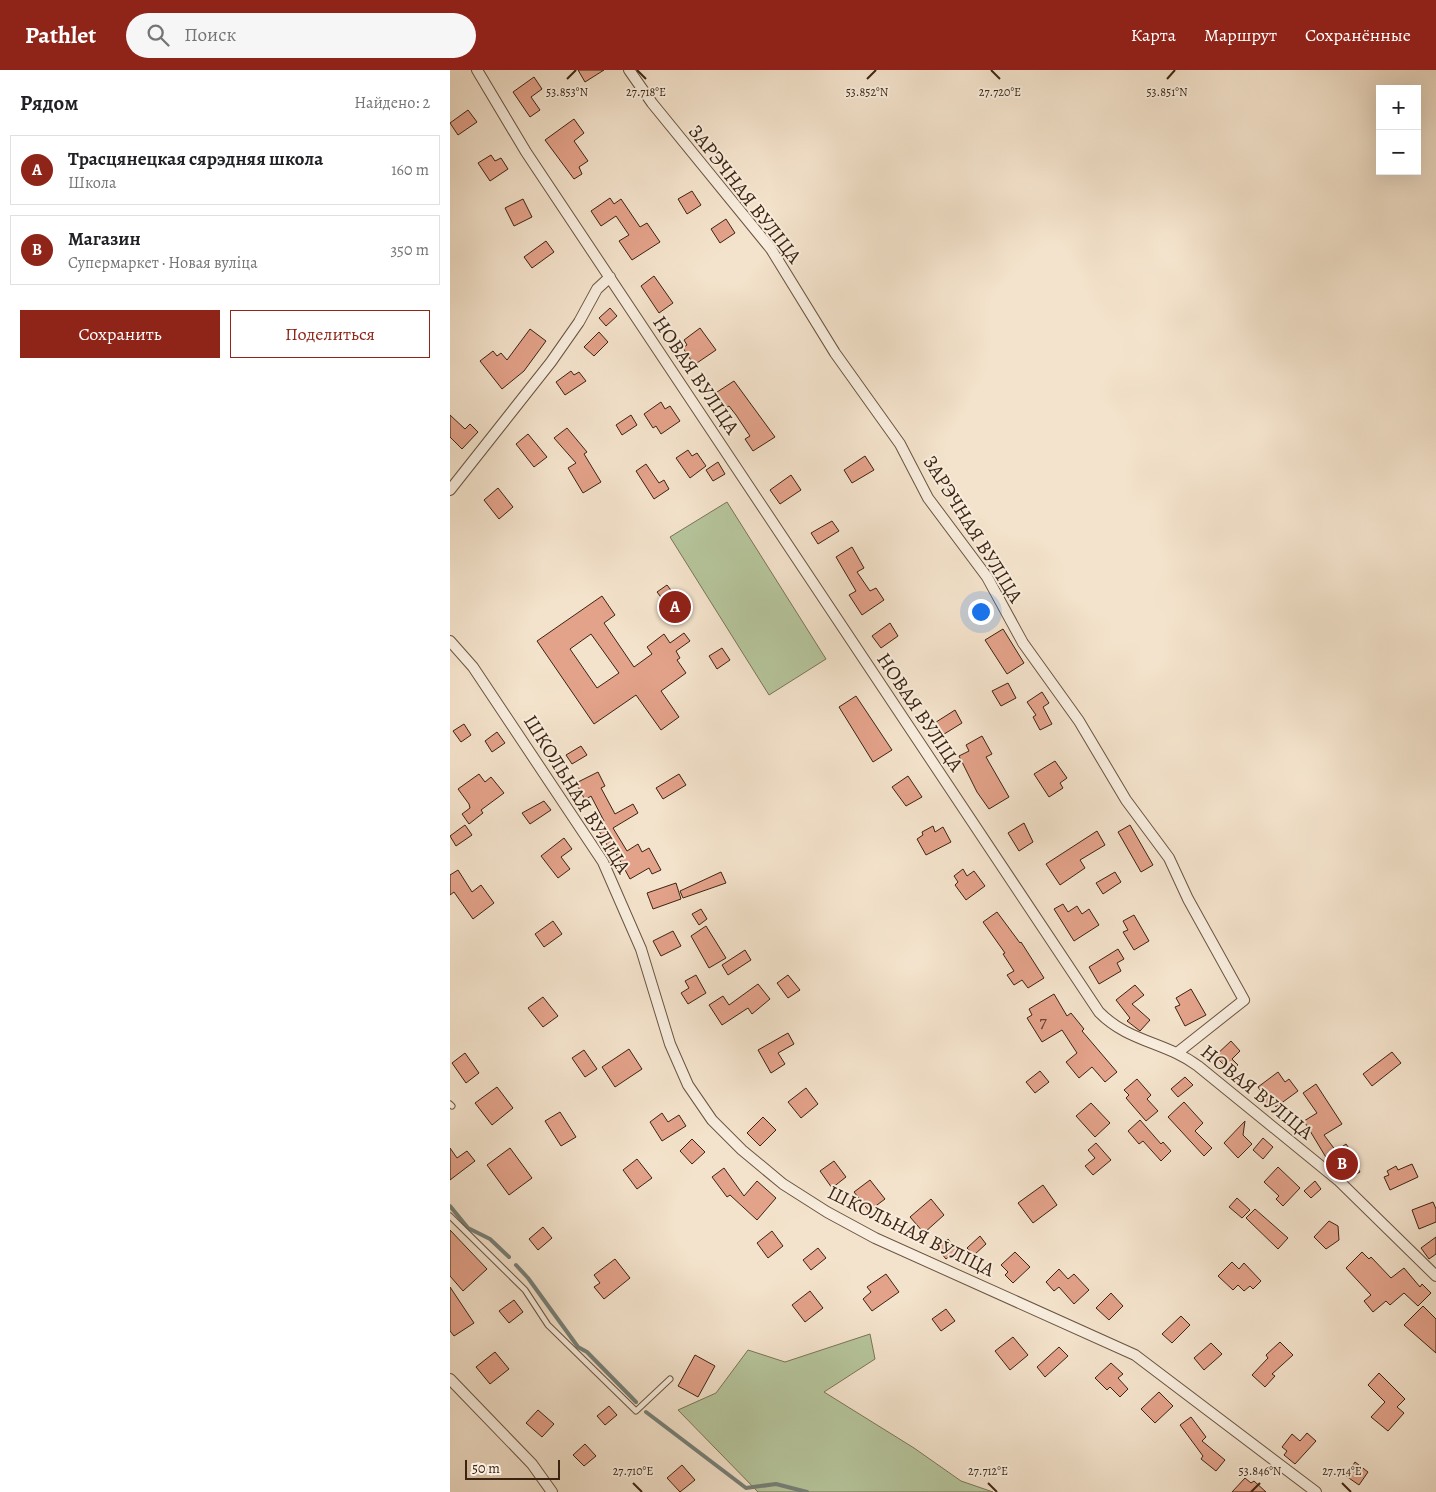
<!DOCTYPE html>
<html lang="ru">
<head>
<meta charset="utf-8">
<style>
	:root { --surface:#fff; --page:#f6f6f6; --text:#202124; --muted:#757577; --line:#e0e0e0; --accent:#8f2418 }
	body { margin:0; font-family:Alegreya,serif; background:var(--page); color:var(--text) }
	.controls { position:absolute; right:15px; top:15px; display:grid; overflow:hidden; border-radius:0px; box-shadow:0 5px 20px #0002 }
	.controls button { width:45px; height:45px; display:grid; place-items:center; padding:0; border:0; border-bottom:1px solid var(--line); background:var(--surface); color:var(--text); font:25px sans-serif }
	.scale { position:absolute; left:15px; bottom:12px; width:95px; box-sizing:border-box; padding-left:5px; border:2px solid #3d2411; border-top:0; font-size:14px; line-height:18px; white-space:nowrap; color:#3d2411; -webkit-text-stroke:4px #f8edde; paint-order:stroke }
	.you { position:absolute; left:530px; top:541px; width:18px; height:18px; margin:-12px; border:4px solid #fff; border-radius:50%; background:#1a73e8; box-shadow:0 0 0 8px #1a73e833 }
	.badge { display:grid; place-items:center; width:32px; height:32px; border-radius:50%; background:var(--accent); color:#fff; font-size:16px; font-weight:700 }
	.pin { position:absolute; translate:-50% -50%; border:2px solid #fff; box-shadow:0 1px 5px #0006 }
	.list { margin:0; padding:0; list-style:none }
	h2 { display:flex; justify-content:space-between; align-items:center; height:65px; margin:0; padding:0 20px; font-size:21px }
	h2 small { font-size:16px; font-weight:400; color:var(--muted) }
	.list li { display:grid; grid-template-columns:32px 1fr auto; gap:15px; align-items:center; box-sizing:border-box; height:70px; margin:0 10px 10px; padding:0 10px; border:1px solid var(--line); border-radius:0px }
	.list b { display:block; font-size:19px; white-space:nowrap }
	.list p { margin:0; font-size:16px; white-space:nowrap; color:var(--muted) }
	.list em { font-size:16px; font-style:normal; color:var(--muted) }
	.actions { display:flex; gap:10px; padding:15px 20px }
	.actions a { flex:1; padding:11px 0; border:1px solid var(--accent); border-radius:0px; text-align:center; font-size:18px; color:var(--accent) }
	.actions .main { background:var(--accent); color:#fff }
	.icon { flex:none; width:28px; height:28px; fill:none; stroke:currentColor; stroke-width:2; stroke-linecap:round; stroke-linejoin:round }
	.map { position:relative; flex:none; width:986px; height:1422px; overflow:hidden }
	header { display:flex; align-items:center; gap:30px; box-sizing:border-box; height:70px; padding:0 25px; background:var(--accent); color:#fff }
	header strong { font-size:24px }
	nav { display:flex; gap:28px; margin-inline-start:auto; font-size:18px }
	.search { width:350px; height:45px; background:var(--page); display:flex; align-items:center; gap:12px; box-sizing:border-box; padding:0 18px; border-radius:28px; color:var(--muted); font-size:19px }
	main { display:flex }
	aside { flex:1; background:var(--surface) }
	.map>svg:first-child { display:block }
	.green { fill:#b6c59c; stroke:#7a7456 }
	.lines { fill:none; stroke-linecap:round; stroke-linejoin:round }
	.stream { stroke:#768078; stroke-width:4 }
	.building { fill:#e3a28a; stroke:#3d2411; fill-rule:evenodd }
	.lane-casing { stroke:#6b5440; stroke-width:7 }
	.street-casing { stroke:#6b5440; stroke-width:12 }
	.lane { stroke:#f8edde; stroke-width:5 }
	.street { stroke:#f8edde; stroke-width:10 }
	.ticks { fill:none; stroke:#3d2411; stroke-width:2 }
	.labels { text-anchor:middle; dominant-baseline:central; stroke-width:4; stroke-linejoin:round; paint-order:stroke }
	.number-label { font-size:18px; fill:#66442f }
	.street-label { font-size:20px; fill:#3d2411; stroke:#f8edde }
	.ticks-label { font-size:12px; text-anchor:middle; fill:#3d2411; stroke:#f8edde; stroke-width:4; stroke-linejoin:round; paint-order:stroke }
</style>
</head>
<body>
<header>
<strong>Pathlet</strong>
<div class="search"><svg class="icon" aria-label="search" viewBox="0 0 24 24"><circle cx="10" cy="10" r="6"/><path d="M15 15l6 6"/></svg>Поиск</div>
<nav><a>Карта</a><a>Маршрут</a><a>Сохранённые</a></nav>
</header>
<main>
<aside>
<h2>Рядом<small>Найдено: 2</small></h2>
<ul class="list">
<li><span class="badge">A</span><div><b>Трасцянецкая сярэдняя школа</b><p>Школа</p></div><em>160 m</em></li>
<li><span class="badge">B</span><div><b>Магазин</b><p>Супермаркет · Новая вуліца</p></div><em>350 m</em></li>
</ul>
<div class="actions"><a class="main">Сохранить</a><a>Поделиться</a></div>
</aside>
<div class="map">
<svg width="986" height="1422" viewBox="0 0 986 1422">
	<rect width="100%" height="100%" fill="#f4e3cc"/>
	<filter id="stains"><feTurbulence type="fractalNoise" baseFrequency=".004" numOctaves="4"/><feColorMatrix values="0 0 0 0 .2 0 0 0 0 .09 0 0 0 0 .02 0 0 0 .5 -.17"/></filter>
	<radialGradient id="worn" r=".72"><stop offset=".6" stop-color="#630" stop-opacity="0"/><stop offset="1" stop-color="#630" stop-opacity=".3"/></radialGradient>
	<path class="green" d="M277,432L376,589L319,625L220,467Z
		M420,1264L425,1289L374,1322L464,1378L511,1411L543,1422H308L228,1340L266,1323L298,1280L335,1292Z"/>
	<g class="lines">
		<path class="stream" d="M0,1136L18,1158L40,1169L59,1187
			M66,1195L78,1208L128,1277L137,1282L186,1332
			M196,1342L296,1418L326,1414L357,1422"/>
	</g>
	<path class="building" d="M128,0H154L135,12Z
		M84,7L92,19L81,27L90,40L80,47L63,22Z
		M18,40L27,52L8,65L0,53Z
		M124,49L134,63L124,71L138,91L129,97L132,104L124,109L95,70Z
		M41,85L45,91L51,88L58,99L40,111L28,93Z
		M242,121L251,135L237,144L228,129Z
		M160,128L164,134L171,129L190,157L197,153L210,172L182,190L169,171L179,165L166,146L151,156L141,141Z
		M73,129L82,147L64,156L55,138Z
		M276,149L285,163L270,173L261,159Z
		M96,171L104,182L82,198L74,187Z
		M204,206L223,233L209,243L191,216Z
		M160,238L167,246L156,256L149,248Z
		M250,258L266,280L244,295L233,278L237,275L234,270Z
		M80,259L96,271L74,301L52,319L30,291L43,281L47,286L51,283L57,290Z
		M149,262L158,272L144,286L134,277Z
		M121,301L124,305L129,302L136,311L115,325L106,312Z
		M284,311L325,367L303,381L295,369L300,366L286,345L279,336L274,339L264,324Z
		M211,332L215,339L220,336L230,351L211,364L206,356L203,358L194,344Z
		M0,345L15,359L20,354L28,362L12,379L0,367Z
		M181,345L187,355L172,365L166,355Z
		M117,358L137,382L134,384L151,412L133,423L118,398L126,393L104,368Z
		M78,364L97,387L84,397L66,374Z
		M238,380L242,386L247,383L256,396L240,408L226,388Z
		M415,386L424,400L402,413L394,400Z
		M268,392L275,404L263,411L256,400Z
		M196,394L209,413L214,410L219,419L204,429L186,401Z
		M341,405L351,420L330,434L320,420Z
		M48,418L63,437L49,449L34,430Z
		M382,451L389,461L368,474L361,463Z
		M402,477L414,498L407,502L420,521L426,518L434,530L412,545L399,525L406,521L386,487Z
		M217,515L227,528L217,535L207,522Z
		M152,526L165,545L154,553L184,597L202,584L197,577L214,564L220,573L234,563L240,571L226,581L230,588L227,590L236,603L211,621L229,647L211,660L186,625L144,654L87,571ZM141,564L169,603L147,618L120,579Z
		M440,553L448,566L431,578L422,566Z
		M553,559L574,593L557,604L535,570Z
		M272,578L280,590L267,599L259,586Z
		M558,613L566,628L551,636L542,621Z
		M592,622L599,633L593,637L602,654L590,660L583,647L586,645L577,632Z
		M406,626L442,680L423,692L389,637Z
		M505,640L512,653L491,666L483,654Z
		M14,654L21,665L11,672L3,661Z
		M47,662L55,673L42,682L35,671Z
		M532,666L542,684L536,687L559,727L539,739L527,722L509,686L519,681L516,675Z
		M131,676L137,685L122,694L116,685Z
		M605,691L617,708L610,713L613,718L599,727L584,704Z
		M148,702L155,716L151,718L165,744L183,734L188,743L163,758L177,781L188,774L192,782L199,778L211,800L202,804L199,798L180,809L163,778L160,780L146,756L154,751L141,726L135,730L126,713Z
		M29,704L35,712L41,707L54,723L31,740L33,743L19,754L12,744L20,738L19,734L8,719Z
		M229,704L236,715L213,729L206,718Z
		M458,706L472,727L456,736L442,717Z
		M94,731L101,740L80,754L72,743Z
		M574,753L583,772L569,781L558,763Z
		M15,755L22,765L6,776L0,766Z
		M680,755L703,795L691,802L668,762Z
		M483,756L485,762L493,757L501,772L476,785L467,769L473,765L472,762Z
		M647,761L655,775L630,790L635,798L610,815L596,794Z
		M114,768L122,779L111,787L120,799L108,808L91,786Z
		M513,799L517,806L524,801L535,816L516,830L505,815L508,812L504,806Z
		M8,800L22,822L31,815L44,833L23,849L4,822L0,825V805Z
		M271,802L276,813L233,828L230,821Z
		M665,802L671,812L653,824L646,813Z
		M226,813L231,829L203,839L197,823Z
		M613,834L618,842L627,836L632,844L639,839L649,855L624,871L604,839Z
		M251,839L257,849L249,855L242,844Z
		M547,842L570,873L571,872L594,908L578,918L572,910L564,915L557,905L564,901L553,884L555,883L533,852Z
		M684,845L699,871L684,880L673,862L678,860L673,851Z
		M103,851L112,864L94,877L85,864Z
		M256,856L276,888L259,898L241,866Z
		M223,861L231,876L211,886L203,871Z
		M668,879L674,889L667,893L671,901L649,914L639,897Z
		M295,880L301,890L278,905L272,895Z
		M246,905L256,923L238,934L231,923L239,918L235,911Z
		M338,905L350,920L338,928L327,913Z
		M308,914L320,929L302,944L298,938L272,955L259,935L273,926L279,935Z
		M685,915L694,925L682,934L700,950L690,961L677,951L680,948L666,930Z
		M741,919L756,945L735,956L725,937L730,935L726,928Z
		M604,924L617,946L621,943L634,959L632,961L667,1002L655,1012L642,997L629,1008L616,992L627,983L612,960L592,972L577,948L582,945L579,939Z
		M93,927L108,946L93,957L78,938Z
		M338,963L344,974L328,983L335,994L321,1003L308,980Z
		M781,971L790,981L782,989L788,995L781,1002L765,986Z
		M179,979L192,999L165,1017L152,997Z
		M134,980L147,999L135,1007L122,988Z
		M942,982L951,993L922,1016L913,1004Z
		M15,983L29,1003L16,1013L2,993Z
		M590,1001L599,1012L585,1023L576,1012Z
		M828,1002L835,1012L839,1009L848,1021L826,1037L821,1031L815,1036L808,1026L812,1023L808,1017Z
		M735,1007L743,1015L728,1027L721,1019Z
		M687,1009L701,1025L697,1029L708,1041L696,1051L676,1028L679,1025L674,1020Z
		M866,1014L892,1054L874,1065L886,1081L896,1074L906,1088L902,1090L910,1102L897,1109L880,1094L854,1051L867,1043L853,1023Z
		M47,1017L63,1038L42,1055L25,1033Z
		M356,1018L368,1034L351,1048L338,1032Z
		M734,1032L753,1053L745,1061L762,1078L754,1086L718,1047Z
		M641,1033L660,1053L645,1067L626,1046Z
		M110,1042L126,1067L111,1076L95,1051Z
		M212,1043L218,1052L229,1045L236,1056L212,1071L200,1052Z
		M313,1047L326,1060L310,1076L297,1063Z
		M690,1050L711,1074L713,1072L721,1081L711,1091L693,1071L689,1074L678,1061Z
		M795,1051L793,1065L802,1074L788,1088L774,1073Z
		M813,1068L823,1077L813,1089L803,1080Z
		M242,1069L255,1082L242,1094L230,1081Z
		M646,1073L661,1090L643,1105L635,1096L645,1088L638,1080Z
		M0,1078L7,1088L17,1081L25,1091L0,1110Z
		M60,1078L82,1108L59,1125L37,1095Z
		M187,1089L202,1108L187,1119L173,1100Z
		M384,1091L396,1107L382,1118L370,1101Z
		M962,1094L968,1107L940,1120L934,1107L939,1105L937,1101L946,1096L948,1100Z
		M828,1097L850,1118L833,1136L826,1129L829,1126L814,1112Z
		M274,1098L294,1126L307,1111L326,1128L307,1150L280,1125L277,1127L262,1107Z
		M420,1110L435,1129L419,1141L404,1122Z
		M865,1111L871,1119L861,1128L854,1121Z
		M593,1115L607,1135L583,1153L568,1133Z
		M787,1128L800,1140L792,1148L779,1137Z
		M481,1129L494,1145L474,1163L460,1147Z
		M983,1132L986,1139V1152L969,1159L962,1140Z
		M805,1139L838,1168L828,1179L796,1148Z
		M879,1151L888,1156L889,1170L876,1179L864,1167Z
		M93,1157L102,1168L88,1180L79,1169Z
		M0,1160L37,1199L13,1221L0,1206Z
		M322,1161L333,1176L318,1188L307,1173Z
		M530,1166L536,1174L524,1185L517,1178Z
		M986,1167V1184L979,1189L971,1178Z
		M498,1169L507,1180L496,1189L487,1178Z
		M368,1178L376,1188L361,1200L353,1190Z
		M565,1182L580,1197L563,1213L555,1205L558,1202L551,1195Z
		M912,1182L919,1189L921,1187L941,1208L954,1198L970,1217L972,1214L981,1223L968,1236L954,1223L940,1235L936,1231L923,1242L914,1231L921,1225L896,1198Z
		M165,1189L180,1208L154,1229L144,1217L150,1213L144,1205Z
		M782,1192L789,1199L794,1193L811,1211L803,1219L800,1216L794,1221L788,1215L783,1220L768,1206Z
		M609,1199L618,1209L624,1204L639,1220L624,1234L609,1217L604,1221L596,1212Z
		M436,1204L449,1222L422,1241L413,1229L421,1222L417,1217Z
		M0,1217L24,1253L4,1266L0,1261Z
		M360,1221L373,1238L355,1252L342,1235Z
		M661,1223L673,1236L659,1250L646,1238Z
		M64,1230L73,1242L59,1253L49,1241Z
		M973,1236L986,1249V1283L954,1255Z
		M496,1239L505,1251L491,1261L482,1249Z
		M731,1246L740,1255L722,1273L712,1264Z
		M563,1267L578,1285L560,1300L545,1281Z
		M830,1272L843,1285L822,1304L825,1306L815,1317L802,1305L818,1288L816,1285Z
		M761,1273L772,1284L754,1300L744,1288Z
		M609,1277L618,1286L595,1307L587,1297Z
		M45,1282L59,1299L40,1314L26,1297Z
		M245,1285L265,1296L248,1327L228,1316Z
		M661,1293L673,1304L668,1308L678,1319L670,1327L660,1317L657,1320L645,1308Z
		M929,1303L955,1329L947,1337L954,1343L938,1361L921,1347L935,1332L918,1315Z
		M709,1322L723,1336L705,1353L691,1339Z
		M159,1336L167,1345L155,1355L147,1346Z
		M88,1340L104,1354L92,1367L76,1353Z
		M741,1347L756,1367L752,1371L775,1390L766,1401L751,1389L753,1386L730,1355Z
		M857,1363L866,1371L845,1394L834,1385L837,1381L832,1377L842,1364L850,1371Z
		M135,1374L146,1386L134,1396L123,1385Z
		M905,1392L918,1402L909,1415L896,1406Z
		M232,1395L245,1410L230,1422L217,1408Z
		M795,1408L801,1413L804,1411L816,1422H782Z"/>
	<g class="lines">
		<defs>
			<path id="lane" d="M0,1034L2,1036
				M0,1146L75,1220L98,1255L186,1341L220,1309"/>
			<path id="street" d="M27,0L76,82L649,942C678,972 716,972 748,996L888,1110L986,1206
				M179,0L202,33L321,179L385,283L450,374L478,428L537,507L573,573L629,651L676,730L719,788L738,829L794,930L727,983
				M0,420L101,292L129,252L147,219L160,207
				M0,571L23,597L153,792L191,879L220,974L238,1015L262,1050L292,1080L333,1114L377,1142L425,1168L685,1285L866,1422
				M0,1309L82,1394L102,1422"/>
		</defs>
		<use href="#lane" class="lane-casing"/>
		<use href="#street" class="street-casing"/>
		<use href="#lane" class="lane"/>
		<use href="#street" class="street"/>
	</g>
	<path class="ticks" d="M187,0L196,9M541,0L550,9M117,9L126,0M417,9L426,0M717,9L725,0M183,1413L192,1422M538,1413L547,1422M892,1413L901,1422M801,1422L810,1413"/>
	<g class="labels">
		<g class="number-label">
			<text x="593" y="951">7</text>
		</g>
		<g class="street-label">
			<text transform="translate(295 124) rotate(52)">ЗАРЭЧНАЯ ВУЛІЦА</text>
			<text transform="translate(246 305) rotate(56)">НОВАЯ ВУЛІЦА</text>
			<text transform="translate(523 459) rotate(58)">ЗАРЭЧНАЯ ВУЛІЦА</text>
			<text transform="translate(470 642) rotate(56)">НОВАЯ ВУЛІЦА</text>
			<text transform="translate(127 724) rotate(58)">ШКОЛЬНАЯ ВУЛІЦА</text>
			<text transform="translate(807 1022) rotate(39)">НОВАЯ ВУЛІЦА</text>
			<text transform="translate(461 1161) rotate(26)">ШКОЛЬНАЯ ВУЛІЦА</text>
		</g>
	</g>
	<g class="ticks-label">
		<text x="117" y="26">53.853°N</text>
		<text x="196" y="26">27.718°E</text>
		<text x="417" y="26">53.852°N</text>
		<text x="550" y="26">27.720°E</text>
		<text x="717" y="26">53.851°N</text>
		<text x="183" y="1405">27.710°E</text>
		<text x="538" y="1405">27.712°E</text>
		<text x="810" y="1405">53.846°N</text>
		<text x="892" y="1405">27.714°E</text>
	</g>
	<rect width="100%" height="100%" filter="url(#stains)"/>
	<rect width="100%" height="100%" fill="url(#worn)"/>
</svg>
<div class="controls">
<button>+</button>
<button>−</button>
</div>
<div class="scale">50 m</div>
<div class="you"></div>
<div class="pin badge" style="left:225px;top:537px">A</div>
<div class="pin badge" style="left:892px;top:1094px">B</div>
</div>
</main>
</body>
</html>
